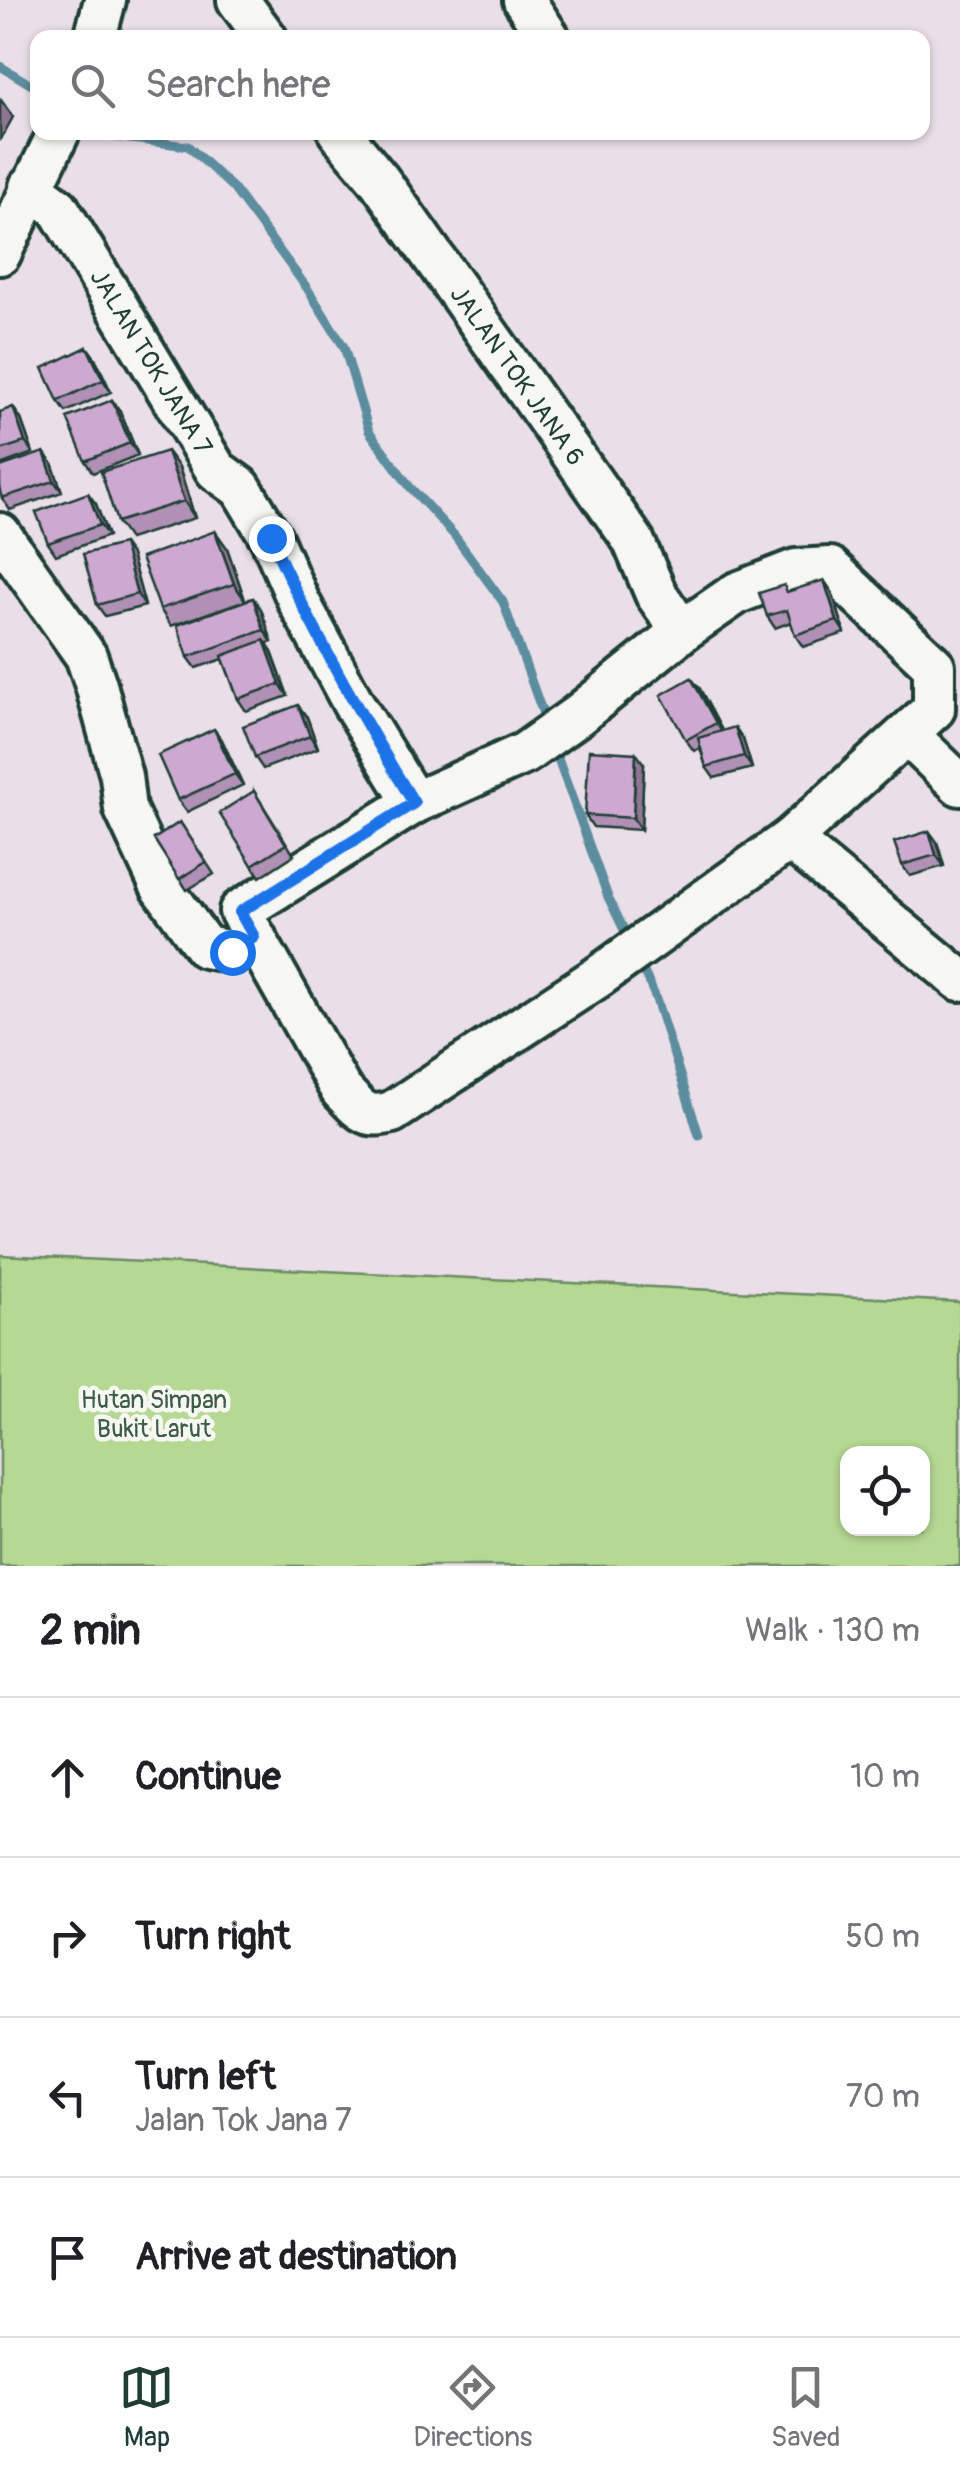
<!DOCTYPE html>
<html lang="en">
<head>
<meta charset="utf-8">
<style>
	:root { --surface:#fff; --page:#f2f2f2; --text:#202124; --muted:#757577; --line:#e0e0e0; --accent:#1f3d34 }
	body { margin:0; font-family:Pangolin,sans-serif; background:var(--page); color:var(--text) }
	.controls { position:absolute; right:30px; bottom:30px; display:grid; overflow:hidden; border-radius:20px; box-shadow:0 2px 8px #0004 }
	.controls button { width:90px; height:90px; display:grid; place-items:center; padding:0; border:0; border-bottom:2px solid var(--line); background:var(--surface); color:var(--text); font:50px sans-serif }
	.stop { position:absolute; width:30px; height:30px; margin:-22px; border:8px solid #1a73e8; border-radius:50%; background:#fff }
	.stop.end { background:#1a73e8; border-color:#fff; box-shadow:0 2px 10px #0008 }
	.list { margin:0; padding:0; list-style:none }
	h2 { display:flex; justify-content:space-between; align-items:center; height:130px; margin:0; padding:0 40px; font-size:42px }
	h2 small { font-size:32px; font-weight:400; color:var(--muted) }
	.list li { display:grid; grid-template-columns:65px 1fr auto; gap:30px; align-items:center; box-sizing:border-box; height:160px; padding:0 40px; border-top:2px solid var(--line) }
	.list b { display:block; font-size:38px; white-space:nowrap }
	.list p { margin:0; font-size:32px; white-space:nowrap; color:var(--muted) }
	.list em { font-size:32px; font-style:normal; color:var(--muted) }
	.icon { flex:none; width:55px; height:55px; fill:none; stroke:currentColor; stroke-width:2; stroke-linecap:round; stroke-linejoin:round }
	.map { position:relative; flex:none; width:960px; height:1566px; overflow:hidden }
	.search { position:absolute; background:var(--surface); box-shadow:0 2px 8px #0004; left:30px; right:30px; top:30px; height:110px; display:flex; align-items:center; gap:25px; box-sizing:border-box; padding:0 35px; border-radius:20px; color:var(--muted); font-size:38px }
	.sheet { height:770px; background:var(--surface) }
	nav { display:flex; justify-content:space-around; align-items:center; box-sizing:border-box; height:140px; border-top:2px solid var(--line); background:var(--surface); font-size:28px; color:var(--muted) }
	nav a { display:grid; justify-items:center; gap:5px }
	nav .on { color:var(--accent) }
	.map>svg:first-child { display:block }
	.green { fill:#b5d892; stroke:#6a8a63; stroke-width:2.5; fill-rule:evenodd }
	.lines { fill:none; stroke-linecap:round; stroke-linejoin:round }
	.stream { stroke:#5b8d9e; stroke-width:9 }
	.minor-casing { stroke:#1f3d34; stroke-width:48 }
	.minor { stroke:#f6f6f2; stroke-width:40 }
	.wall { fill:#b090b4; stroke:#1f3d34; stroke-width:2.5 }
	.shaded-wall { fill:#907692; stroke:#1f3d34; stroke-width:2.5 }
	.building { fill:#cda8d1; stroke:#1f3d34; stroke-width:2.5 }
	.route { stroke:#1a73e8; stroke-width:12 }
	.labels { text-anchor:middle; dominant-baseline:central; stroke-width:9; stroke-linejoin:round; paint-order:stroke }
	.street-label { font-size:25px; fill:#1f3d34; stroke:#f6f6f2 }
	.park-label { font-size:25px; fill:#3d5c47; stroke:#f6f6f2 }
</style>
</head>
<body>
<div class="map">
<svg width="960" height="1566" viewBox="0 0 960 1566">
	<rect width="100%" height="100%" fill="#eadfe8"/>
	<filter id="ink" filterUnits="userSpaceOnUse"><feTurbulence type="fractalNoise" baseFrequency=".01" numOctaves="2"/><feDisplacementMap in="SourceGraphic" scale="20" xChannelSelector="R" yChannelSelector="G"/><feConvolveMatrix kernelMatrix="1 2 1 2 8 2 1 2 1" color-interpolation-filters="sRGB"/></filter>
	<g filter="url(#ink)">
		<path class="green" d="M0,1255L960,1302V1566H0ZM848,1454H922V1528H848Z"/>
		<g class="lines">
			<path class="stream" d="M0,66L38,89
				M108,132L115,137L188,146L233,188L307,288L344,347L369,431L410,487L454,535L503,602L547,725
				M553,745L608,897L629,940
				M638,959L655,996L699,1135"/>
			<defs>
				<g id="minor">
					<path d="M238,0L266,38"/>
					<path d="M524,0L549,38"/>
					<path d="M95,38L105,0"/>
					<path id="s1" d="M339,132L379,180L633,540L656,594L682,631"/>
					<path id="s2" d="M30,187L58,208L216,470L241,488L271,538L299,602L353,703L414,803"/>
					<path d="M0,254L59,132"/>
					<path d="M0,534L86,656L96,685L121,776L125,809L161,886L205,947L232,952L255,937"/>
					<path d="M830,568L934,666V709L790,839L598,977L392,1112C364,1120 360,1109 341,1090L240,911L414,803L525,753L577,716L682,631L737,593L796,570Z"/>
					<path d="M907,734L960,785"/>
					<path d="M790,839L960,980"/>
				</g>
			</defs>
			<use href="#minor" class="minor-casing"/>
			<use href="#minor" class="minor"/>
		</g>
		<path class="wall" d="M87,347L95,358L111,392L66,412L58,401Z
			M112,400L120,411L138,455L93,473L85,461Z
			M0,412L21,419L33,453L0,465Z
			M52,463L62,492L10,510L2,498Z
			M179,467L195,518L129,539L117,522Z
			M96,504L108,536L56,555L48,543Z
			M215,531L227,548L245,600L253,598L261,609L272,642L267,643L272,652L288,696L246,711L238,699L223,659L196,668L188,657L240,602L171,626L160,609Z
			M131,555L145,606L105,616L97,605Z
			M789,592H832L845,633L803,647L795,635L791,622L775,628L767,616Z
			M700,689L722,731L743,739L752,768L714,778L706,767L700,748L694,751L686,740Z
			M307,717L318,748L263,769L255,757Z
			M222,740L243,785L187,812L178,800Z
			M644,764L641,830L593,827L585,815Z
			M254,791L294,855L260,877L252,865Z
			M180,822L214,874L187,890L154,839Z
			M929,831L937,842L944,866L910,876L902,865Z"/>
		<path class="shaded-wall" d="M1,100L13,117L0,141V102Z
			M87,347L95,358L111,392L103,380Z
			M112,400L120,411L138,455L130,443Z
			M13,407L21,419L33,453L25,442Z
			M167,451L179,467L195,518L184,501Z
			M44,452L52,463L62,492L54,481Z
			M88,493L96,504L108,536L100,525Z
			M215,531L227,548L245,600L234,584Z
			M123,544L131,555L145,606L137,594Z
			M824,580L832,592L845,633L837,621Z
			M253,598L261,609L272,642L264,630Z
			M264,640L272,652L288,696L280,684Z
			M691,678L700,689L724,734L716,723Z
			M298,705L307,717L318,748L310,736Z
			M735,727L743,739L752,768L744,756Z
			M214,729L222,740L243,785L235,774Z
			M636,753L644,764L641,830L633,818Z
			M929,831L937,842L944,866L936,855Z"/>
		<path class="building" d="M87,347L103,380L58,401L43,368Z
			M112,400L130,443L85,461L67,418Z
			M13,407L25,442L0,450V412Z
			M167,451L184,501L117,522L101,472Z
			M44,452L54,481L2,498L0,492V467Z
			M88,493L100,525L48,543L36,512Z
			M215,531L234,584L160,609L141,558Z
			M123,544L137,594L97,605L83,554Z
			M824,580L837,621L795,635L787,610L767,616L759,593L784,585L787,592Z
			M253,598L264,630L188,657L177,625Z
			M264,640L280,684L238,699L222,656Z
			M691,678L716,723L686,740L661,695Z
			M298,705L310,736L255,757L243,726Z
			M735,727L744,756L706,767L698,738Z
			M214,729L235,774L178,800L158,755Z
			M589,750L636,753L633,818L585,815Z
			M254,791L286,844L252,865L219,813Z
			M180,822L206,862L179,879L154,839Z
			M929,831L936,855L902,865L894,842Z"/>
	</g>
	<g class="lines" filter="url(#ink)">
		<path class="route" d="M232,952L254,937L240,912L414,803C361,717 312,631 271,538"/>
	</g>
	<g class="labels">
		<g class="street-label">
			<text stroke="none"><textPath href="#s2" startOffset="215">JALAN TOK JANA 7</textPath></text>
			<text stroke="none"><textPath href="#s1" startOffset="302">JALAN TOK JANA 6</textPath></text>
		</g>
		<g class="park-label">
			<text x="154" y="1400">Hutan Simpan<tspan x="154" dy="29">Bukit Larut</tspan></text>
		</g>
	</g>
</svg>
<div class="controls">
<button><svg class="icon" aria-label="locate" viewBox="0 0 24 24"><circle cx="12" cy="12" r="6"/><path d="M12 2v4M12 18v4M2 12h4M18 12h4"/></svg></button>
</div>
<div class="stop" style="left:232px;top:952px"></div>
<div class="stop end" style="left:271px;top:538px"></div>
<div class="search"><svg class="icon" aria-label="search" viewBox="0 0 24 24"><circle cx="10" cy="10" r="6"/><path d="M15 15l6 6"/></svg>Search here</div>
</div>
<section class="sheet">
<h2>2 min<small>Walk · 130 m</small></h2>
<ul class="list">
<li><svg class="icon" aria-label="ahead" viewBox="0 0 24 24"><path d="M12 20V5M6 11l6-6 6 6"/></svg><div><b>Continue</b></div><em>10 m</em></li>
<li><svg class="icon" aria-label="right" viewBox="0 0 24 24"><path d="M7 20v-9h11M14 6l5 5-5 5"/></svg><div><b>Turn right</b></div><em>50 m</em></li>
<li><svg class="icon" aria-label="left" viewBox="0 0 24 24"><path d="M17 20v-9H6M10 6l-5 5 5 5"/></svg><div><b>Turn left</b><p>Jalan Tok Jana 7</p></div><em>70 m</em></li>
<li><svg class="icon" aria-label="arrive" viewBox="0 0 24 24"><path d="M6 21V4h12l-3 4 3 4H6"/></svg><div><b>Arrive at destination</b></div></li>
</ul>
</section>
<nav>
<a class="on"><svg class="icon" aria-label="map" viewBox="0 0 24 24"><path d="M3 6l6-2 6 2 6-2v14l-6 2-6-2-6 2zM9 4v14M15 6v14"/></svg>Map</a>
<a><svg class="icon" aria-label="directions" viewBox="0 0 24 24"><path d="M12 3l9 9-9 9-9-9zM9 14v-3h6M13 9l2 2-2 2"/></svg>Directions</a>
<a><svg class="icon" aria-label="saved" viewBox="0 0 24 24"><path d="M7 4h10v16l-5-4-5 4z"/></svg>Saved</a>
</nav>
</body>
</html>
